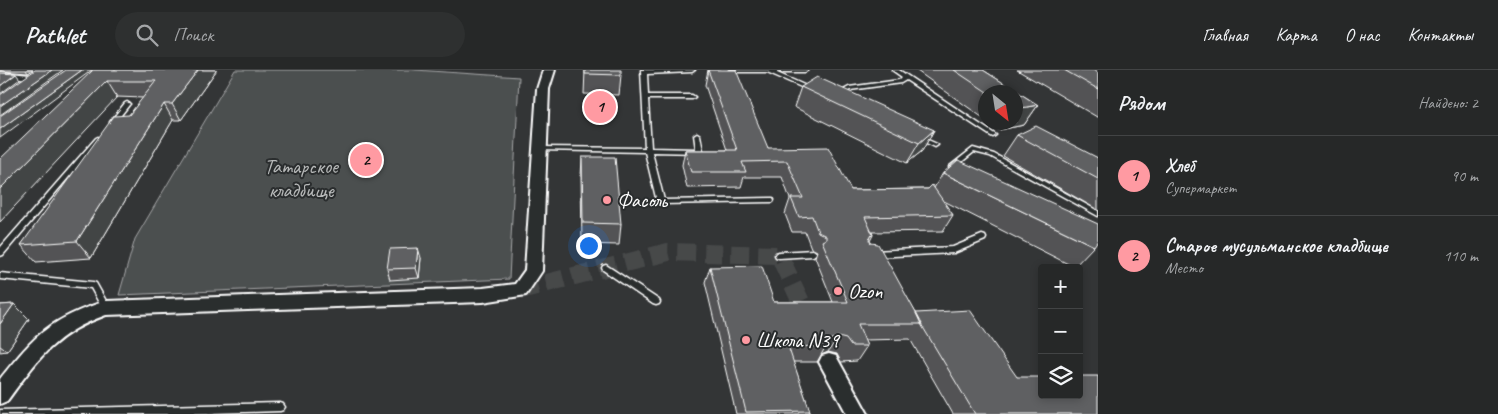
<!DOCTYPE html>
<html lang="ru">
<head>
<meta charset="utf-8">
<style>
	:root { --surface:#262828; --page:#2e3030; --text:#f1f3f6; --muted:#a4a6a8; --line:#424445; --accent:#ff9aa2 }
	body { margin:0; font-family:Caveat,sans-serif; background:var(--page); color:var(--text) }
	.controls { position:absolute; right:15px; bottom:15px; display:grid; overflow:hidden; border-radius:5px; box-shadow:0 2px 8px #0003 }
	.controls button { width:45px; height:45px; display:grid; place-items:center; padding:0; border:0; border-bottom:1px solid var(--line); background:var(--surface); color:var(--text); font:25px sans-serif }
	.compass { position:absolute; left:978px; top:15px; width:45px; height:45px; border-radius:50%; background:var(--surface); box-shadow:0 2px 8px #0003; rotate:150deg }
	.you { position:absolute; left:588px; top:175px; width:18px; height:18px; margin:-12px; border:4px solid #fff; border-radius:50%; background:#1a73e8; box-shadow:0 0 0 8px #1a73e833 }
	.badge { display:grid; place-items:center; width:32px; height:32px; border-radius:50%; background:var(--accent); color:#111; font-size:16px; font-weight:700 }
	.pin { position:absolute; translate:-50% -50%; border:2px solid #fff; box-shadow:0 1px 5px #0006 }
	.list { margin:0; padding:0; list-style:none }
	h2 { display:flex; justify-content:space-between; align-items:center; height:65px; margin:0; padding:0 20px; font-size:21px }
	h2 small { font-size:16px; font-weight:400; color:var(--muted) }
	.list li { display:grid; grid-template-columns:32px 1fr auto; gap:15px; align-items:center; box-sizing:border-box; height:80px; padding:0 20px; border-top:1px solid var(--line) }
	.list b { display:block; font-size:19px; white-space:nowrap }
	.list p { margin:0; font-size:16px; white-space:nowrap; color:var(--muted) }
	.list em { font-size:16px; font-style:normal; color:var(--muted) }
	.icon { flex:none; width:28px; height:28px; fill:none; stroke:currentColor; stroke-width:2; stroke-linecap:round; stroke-linejoin:round }
	.map { position:relative; flex:none; width:1098px; height:344px; overflow:hidden }
	header { display:flex; align-items:center; gap:30px; box-sizing:border-box; height:70px; padding:0 25px; background:var(--surface); border-bottom:1px solid var(--line) }
	header strong { font-size:24px }
	nav { display:flex; gap:28px; margin-inline-start:auto; font-size:18px }
	.search { width:350px; height:45px; background:var(--page); display:flex; align-items:center; gap:12px; box-sizing:border-box; padding:0 18px; border-radius:28px; color:var(--muted); font-size:19px }
	main { display:flex }
	aside { flex:1; background:var(--surface) }
	.map>svg:first-child { display:block }
	.green { fill:#4c4f50; stroke:#a6a7a8 }
	.lines { fill:none; stroke-linecap:round; stroke-linejoin:round }
	.minor-tunnel { stroke:#47494a; stroke-width:18; stroke-dasharray:18 9; stroke-linecap:butt }
	.service-casing { stroke:#fff; stroke-width:3 }
	.minor-casing { stroke:#fff; stroke-width:4 }
	.service { fill:#2a2d2e; fill-rule:evenodd }
	.minor { fill:#2a2d2e; fill-rule:evenodd }
	.wall { fill:#525354; stroke:#fff }
	.shaded-wall { fill:#424445; stroke:#fff }
	.building { fill:#5f6162; stroke:#fff }
	.poi-dot { fill:#ff9aa2; stroke:#2a2d2e; stroke-width:2 }
	.labels { text-anchor:middle; dominant-baseline:central; stroke-width:4; stroke-linejoin:round; paint-order:stroke }
	.park-label { font-size:21px; fill:#b7b9b9; stroke:#2a2d2e }
	.poi-label { font-size:21px; fill:#fff; stroke:#2a2d2e; text-anchor:start }
</style>
</head>
<body>
<header>
<strong>Pathlet</strong>
<div class="search"><svg class="icon" aria-label="search" viewBox="0 0 24 24"><circle cx="10" cy="10" r="6"/><path d="M15 15l6 6"/></svg>Поиск</div>
<nav><a>Главная</a><a>Карта</a><a>О нас</a><a>Контакты</a></nav>
</header>
<main>
<div class="map">
<svg width="1098" height="344" viewBox="0 0 1098 344">
	<rect width="100%" height="100%" fill="#333536"/>
	<filter id="ink" filterUnits="userSpaceOnUse"><feTurbulence type="fractalNoise" baseFrequency=".02" numOctaves="2"/><feDisplacementMap in="SourceGraphic" scale="10" xChannelSelector="R" yChannelSelector="G"/><feConvolveMatrix kernelMatrix="1 2 1 2 8 2 1 2 1" color-interpolation-filters="sRGB"/></filter>
	<g filter="url(#ink)">
		<path class="green" d="M235,0H415L519,7L509,209L119,225L135,169Z"/>
		<g class="lines">
			<path class="minor-tunnel" d="M520,220L668,182L779,185L829,292"/>
			<defs>
				<path id="service" d="M641,0H695L692,2L647,4L648,25H692L695,27L692,29H648L651,78L696,79L694,65L697,63L700,65L703,81L700,83L652,82L664,130L771,128H773L774,130L773,132L661,134L657,132L645,82L538,80L537,79L540,77L645,78Z
					M729,0H808L805,2H775L813,19L812,20H808L767,2H732Z
					M892,0H899L996,65L993,67L991,66L906,10L901,13L850,20L839,26L836,24L849,17L899,10L902,7Z
					M0,2L30,5L33,7L30,9L0,6Z
					M127,32L130,34L129,35L114,54H110V52L125,33Z
					M919,66L937,74L938,75L935,77L933,76L917,69V67Z
					M98,67L100,68V70L3,185L0,186V178L96,68Z
					M973,78L994,84L1098,141V146L990,86L974,82L954,98H950L949,97L950,96Z
					M982,165L985,166L986,168L985,170L954,183L874,187L870,184L874,181L953,177Z
					M813,180L817,183L813,186L779,188L776,187L775,185L776,183L779,182Z
					M606,195L659,230L660,232L659,234L656,235L653,234L603,200L602,198L603,196Z
					M0,203L93,212L96,213L110,238L109,240L106,241L103,240L91,218L0,209Z
					M280,333L283,334L285,337L283,340L280,341L174,344H0V340Z"/>
				<path id="minor" d="M543,0H555L549,19L542,201L526,225L483,232L106,245C55,263 38,289 7,331L0,334V309C36,264 50,249 106,231L483,218L515,214L525,200L537,19Z
					M829,284L836,286L868,344H847L819,292L822,286Z"/>
			</defs>
			<use href="#service" class="service-casing"/>
			<use href="#minor" class="minor-casing"/>
			<use href="#service" class="service"/>
			<use href="#minor" class="minor"/>
		</g>
		<path class="wall" d="M0,0H33L28,3L0,1Z
			M93,0H216V1L181,50H173L91,188L36,192L21,175L143,28L117,27Z
			M585,0L621,5L619,25L584,24Z
			M708,0L768,78L851,120L928,119L934,118L943,103L1094,176L1074,197L942,130L953,145L943,161L872,162L873,165L870,171L916,243L1017,307L1098,344H953L910,269L864,270L867,276L857,291L841,292L837,284L828,282L821,285L817,292H793L810,341L808,344H736L705,212L710,197L774,232H833L815,187L817,181L811,178L805,162H792L785,144L790,129L782,107H744L741,117L687,118L682,95L685,80H727L705,15Z
			M917,0H983L1038,35L1024,55L999,60L989,52H1016V22H986V50L917,1Z
			M1017,0H1093L1098,3V47H1097Z
			M801,17L934,60L922,81L907,93L794,37Z
			M1017,65L1098,88V140L1003,86Z
			M582,87L621,154L619,175L582,174L581,107Z
			M421,188L419,208L390,210L387,199Z
			M14,234L29,249L7,281L0,282V235Z"/>
		<path class="shaded-wall" d="M26,0H33L28,3Z
			M52,0H63L0,45V36Z
			M82,0H92L0,68V59Z
			M198,0H216V1L181,50L172,34Z
			M16,4L20,9L0,24V16Z
			M107,11L117,27L0,152V119Z
			M164,34L173,50L91,188L77,171Z
			M1038,35L1024,55L999,60L1004,52H1016V39Z
			M934,60L922,81L907,93L919,73Z
			M418,178L421,188L419,208L416,198Z
			M14,234L29,249L7,281L0,276V254Z
			M838,267L828,282L821,285L829,270Z"/>
		<path class="building" d="M35,0H52L0,36V25Z
			M66,0H82L0,59V46Z
			M93,0H198L172,34H164L77,171L21,175L114,46L129,45L156,11H107L0,119V89Z
			M585,0H621V5L585,4Z
			M708,0H736L768,78L828,77L851,120L928,119L932,115L953,145L865,147L873,165L870,166L869,170L871,173L878,174L922,254H858L867,276H851L846,269L838,267L829,270L826,277L788,276L810,341L746,342L710,197L762,196L774,232H848L822,171L826,169V166L818,162L812,146L799,147L791,128H803L787,91L742,92L746,102H691L685,80H737Z
			M954,0H983L1038,35L1016,39V22H987Z
			M1064,0H1093L1098,3V19Z
			M0,3L16,4L0,16Z
			M817,7L934,60L919,73L801,17Z
			M1036,56L1098,88V109L1017,65Z
			M582,87H615L621,154L583,153Z
			M958,90L1098,154V170L1094,176L943,103Z
			M418,178L416,198L387,199L390,179Z
			M14,234L0,254V235Z
			M970,240L1017,307H1042V325H1079V306H1098V344H975L921,254L916,243Z"/>
	</g>
	<g class="poi-dot">
		<circle cx="607" cy="130" r="5"/>
		<circle cx="838" cy="221" r="5"/>
		<circle cx="746" cy="270" r="5"/>
	</g>
	<g class="labels">
		<g class="park-label">
			<text x="301" y="96">Татарское<tspan x="301" dy="24">кладбище</tspan></text>
		</g>
		<g class="poi-label">
			<text x="617" y="130">Фасоль</text>
			<text x="848" y="221">Ozon</text>
			<text x="756" y="270">Школа N39</text>
		</g>
	</g>
</svg>
<div class="controls">
<button>+</button>
<button>−</button>
<button><svg class="icon" aria-label="layers" viewBox="0 0 24 24"><path d="M12 4l9 5-9 5-9-5zM3 14l9 5 9-5"/></svg></button>
</div>
<svg class="compass" viewBox="-18 -18 36 36"><path d="M0-13l5 13h-10z" fill="#e53935"/><path d="M0 13l5-13h-10z" fill="#a4a6a8"/></svg>
<div class="you"></div>
<div class="pin badge" style="left:600px;top:37px">1</div>
<div class="pin badge" style="left:366px;top:90px">2</div>
</div>
<aside>
<h2>Рядом<small>Найдено: 2</small></h2>
<ul class="list">
<li><span class="badge">1</span><div><b>Хлеб</b><p>Супермаркет</p></div><em>90 m</em></li>
<li><span class="badge">2</span><div><b>Старое мусульманское кладбище</b><p>Место</p></div><em>110 m</em></li>
</ul>
</aside>
</main>
</body>
</html>
